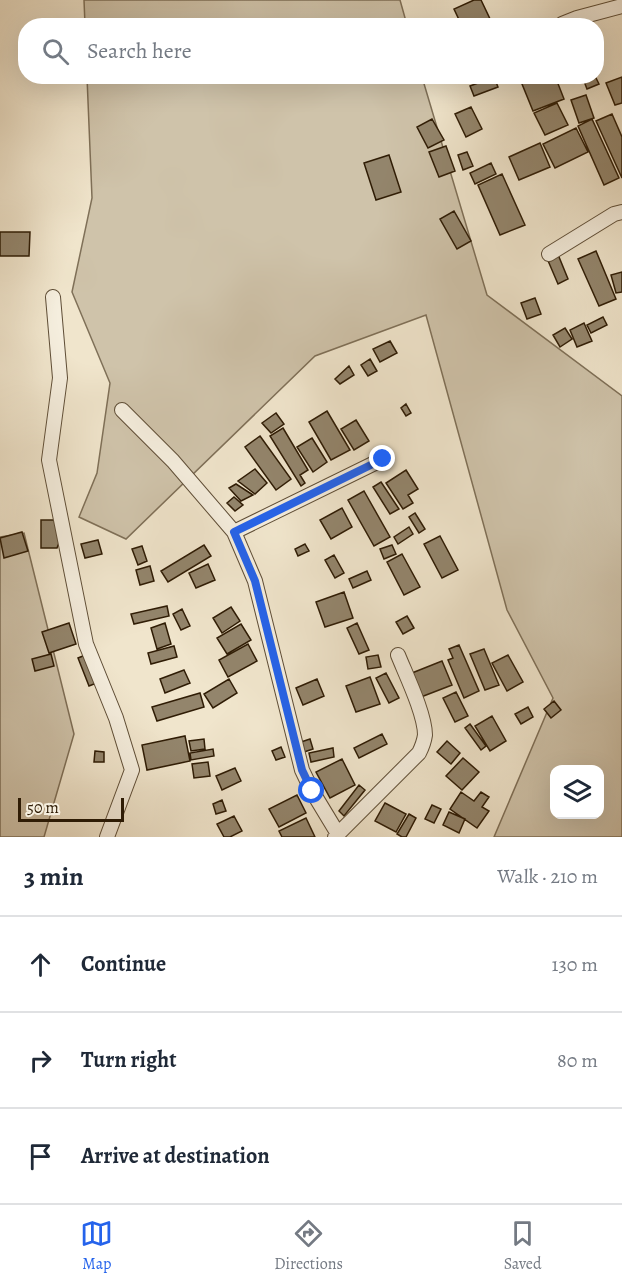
<!DOCTYPE html>
<html lang="en">
<head>
<meta charset="utf-8">
<style>
	:root { --surface:#fff; --page:#f6f6f7; --text:#1f2937; --muted:#747a83; --line:#e0e1e3; --accent:#2563eb }
	body { margin:0; font-family:Alegreya,serif; background:var(--page); color:var(--text) }
	.controls { position:absolute; right:18px; bottom:18px; display:grid; overflow:hidden; border-radius:12px; box-shadow:0 6px 24px #0002 }
	.controls button { width:54px; height:54px; display:grid; place-items:center; padding:0; border:0; border-bottom:2px solid var(--line); background:var(--surface); color:var(--text); font:30px sans-serif }
	.scale { position:absolute; left:18px; bottom:15px; width:106px; box-sizing:border-box; padding-left:6px; border:3px solid #2f1c05; border-top:0; font-size:16px; line-height:21px; white-space:nowrap; color:#2f1c05; -webkit-text-stroke:4px #f5eede; paint-order:stroke }
	.stop { position:absolute; width:18px; height:18px; margin:-14px; border:4px solid #2563eb; border-radius:50%; background:#fff }
	.stop.end { background:#2563eb; border-color:#fff; box-shadow:0 2px 6px #0008 }
	.list { margin:0; padding:0; list-style:none }
	h2 { display:flex; justify-content:space-between; align-items:center; height:78px; margin:0; padding:0 24px; font-size:26px }
	h2 small { font-size:20px; font-weight:400; color:var(--muted) }
	.list li { display:grid; grid-template-columns:39px 1fr auto; gap:18px; align-items:center; box-sizing:border-box; height:96px; padding:0 24px; border-top:2px solid var(--line) }
	.list b { display:block; font-size:22px; white-space:nowrap }
	.list em { font-size:20px; font-style:normal; color:var(--muted) }
	.icon { flex:none; width:33px; height:33px; fill:none; stroke:currentColor; stroke-width:2; stroke-linecap:round; stroke-linejoin:round }
	.map { position:relative; flex:none; width:622px; height:837px; overflow:hidden }
	.search { position:absolute; background:var(--surface); box-shadow:0 6px 24px #0002; left:18px; right:18px; top:18px; height:66px; display:flex; align-items:center; gap:15px; box-sizing:border-box; padding:0 21px; border-radius:24px; color:var(--muted); font-size:22px }
	.sheet { height:366px; background:var(--surface) }
	nav { display:flex; justify-content:space-around; align-items:center; box-sizing:border-box; height:84px; border-top:2px solid var(--line); background:var(--surface); font-size:16px; color:var(--muted) }
	nav a { display:grid; justify-items:center; gap:3px }
	nav .on { color:var(--accent) }
	.map>svg:first-child { display:block }
	.green { fill:#cfc3aa; stroke:#7f7058; stroke-width:1.5; fill-rule:evenodd }
	.building { fill:#93856c; stroke:#2f1c05; stroke-width:1.5 }
	.lines { fill:none; stroke-linecap:round; stroke-linejoin:round }
	.street-casing { stroke:#5f4e37; stroke-width:16 }
	.street { stroke:#f5eede; stroke-width:14 }
	.route { stroke:#2563eb; stroke-width:8 }
</style>
</head>
<body>
<div class="map">
<svg width="622" height="837" viewBox="0 0 622 837">
	<rect width="100%" height="100%" fill="#f0e5cc"/>
	<filter id="stains"><feTurbulence type="fractalNoise" baseFrequency=".00333" numOctaves="4"/><feColorMatrix values="0 0 0 0 .2 0 0 0 0 .09 0 0 0 0 .02 0 0 0 .5 -.17"/></filter>
	<radialGradient id="worn" r=".72"><stop offset=".6" stop-color="#630" stop-opacity="0"/><stop offset="1" stop-color="#630" stop-opacity=".3"/></radialGradient>
	<path class="green" d="M84,0H400L407,25H85Z
		M87,77H422L487,295L622,396V837H494L553,698L507,610L426,315L315,356L126,539L79,517L97,473L110,383L72,292L92,198ZM554,770H600V814H554Z
		M24,533L74,734L44,837H0V537Z"/>
	<path class="building" d="M474,0H481L491,21L481,26H462L454,9Z
		M526,76H555L564,99L533,111L520,79Z
		M582,76H595L599,84L587,89Z
		M494,77L498,87L474,96L470,86Z
		M622,77V103L615,105L606,83Z
		M586,95L594,118L579,123L571,100Z
		M557,103L568,125L545,135L534,113Z
		M471,107L482,129L466,137L455,114Z
		M612,114L622,137V178L596,121Z
		M432,119L444,140L428,148L417,127Z
		M592,119L619,178L604,185L578,126Z
		M576,128L588,152L555,168L543,144Z
		M540,143L550,167L519,180L509,157Z
		M446,146L455,171L439,177L429,152Z
		M467,152L473,166L463,170L458,155Z
		M389,155L401,192L376,200L364,163Z
		M491,163L496,174L475,184L470,173Z
		M502,174L525,225L500,235L478,185Z
		M454,211L471,241L457,249L440,219Z
		M0,232H30L29,256H0Z
		M596,251L616,299L599,306L578,259Z
		M557,252L568,279L558,284L546,256Z
		M622,272V292L616,293L611,275Z
		M535,298L541,314L527,319L521,303Z
		M603,317L607,325L591,333L587,325Z
		M584,323L592,341L577,347L570,330Z
		M565,328L572,339L560,347L553,335Z
		M390,341L397,353L380,362L373,349Z
		M370,359L377,371L368,376L361,365Z
		M349,366L354,375L340,384L335,379Z
		M406,404L411,413L406,416L401,408Z
		M327,411L350,450L331,460L309,422Z
		M276,413L284,424L271,433L262,423Z
		M356,420L369,441L354,450L341,429Z
		M283,428L308,470L300,475L305,483L301,486L270,436Z
		M260,436L291,479L276,490L245,447Z
		M312,438L327,462L313,472L297,447Z
		M255,469L267,483L255,494L238,481Z
		M406,470L418,489L408,495L413,503L403,509L386,483Z
		M381,482L399,509L390,514L373,487Z
		M236,484L253,495L241,501L229,488Z
		M364,491L390,537L374,546L348,500Z
		M234,497L243,505L235,511L227,503Z
		M342,508L352,527L331,539L320,520Z
		M415,513L425,529L419,533L409,517Z
		M41,520H68L57,548H41Z
		M409,527L413,534L398,544L394,537Z
		M22,532L28,551L4,558L0,538Z
		M440,536L458,570L442,578L424,544Z
		M98,540L102,554L85,558L81,544Z
		M305,544L309,551L298,556L295,549Z
		M204,545L211,556L168,582L161,571Z
		M392,545L396,554L384,559L380,549Z
		M142,546L147,561L138,565L132,549Z
		M402,554L420,587L404,595L387,562Z
		M334,555L344,573L335,578L325,560Z
		M208,564L215,580L196,588L189,573Z
		M150,566L154,581L140,585L136,570Z
		M367,571L371,580L353,588L349,579Z
		M344,592L353,618L325,627L316,602Z
		M167,606L169,616L134,624L131,614Z
		M231,607L240,621L222,633L213,618Z
		M182,609L190,626L181,630L173,614Z
		M407,616L414,628L403,634L396,622Z
		M69,623L76,644L49,653L42,632Z
		M165,623L171,644L157,649L151,628Z
		M357,623L369,650L359,654L347,628Z
		M241,624L251,640L227,654L217,638Z
		M248,644L257,661L228,677L219,660Z
		M459,645L479,691L464,698L448,660L453,658L449,649Z
		M174,646L177,657L151,664L148,653Z
		M484,649L499,685L485,690L470,654Z
		M51,654L54,666L35,671L32,659Z
		M88,654L99,682L89,686L78,658Z
		M378,655L381,667L368,669L366,657Z
		M508,655L523,682L507,691L492,663Z
		M442,661L452,685L421,697L412,673Z
		M184,670L190,683L165,693L160,679Z
		M386,673L399,698L389,703L376,678Z
		M370,677L380,704L356,712L346,686Z
		M229,679L237,693L213,708L204,694Z
		M317,679L324,696L303,705L296,688Z
		M456,692L468,716L455,722L443,698Z
		M200,693L204,707L157,721L152,707Z
		M554,701L561,710L551,718L544,709Z
		M528,707L533,717L521,724L515,714Z
		M492,716L506,741L490,751L475,726Z
		M470,724L486,746L481,750L465,728Z
		M382,734L387,744L359,758L354,748Z
		M185,736L190,761L147,770L142,745Z
		M204,739L205,749L191,751L189,741Z
		M310,739L313,749L304,752L301,742Z
		M447,741L460,753L451,764L437,752Z
		M281,747L285,757L276,760L272,751Z
		M333,748L334,757L311,762L309,753Z
		M213,749L214,756L191,760L190,753Z
		M95,751L104,752V762H94Z
		M463,758L479,772L462,790L446,776Z
		M342,759L355,785L330,798L316,772Z
		M208,762L210,776L194,778L192,764Z
		M235,768L241,781L222,790L216,776Z
		M359,785L365,790L344,816L339,811Z
		M461,792L474,801L481,792L489,797L482,807L489,811L477,828L450,809Z
		M297,795L306,813L279,827L269,809Z
		M222,800L226,811L216,814L213,804Z
		M385,803L406,814L396,832L375,821Z
		M432,805L441,809L434,823L425,819Z
		M449,812L465,819L459,833L443,825Z
		M409,814L416,818L406,837H402L397,834Z
		M234,816L242,831L230,837H224L217,824Z
		M306,818L315,837H282L279,831Z"/>
	<g class="lines">
		<defs>
			<path id="street" d="M562,24L577,18L622,6
				M549,254L614,214L622,212
				M53,297L60,378L49,460L86,644L116,718L132,770L107,837
				M122,410L173,461L234,532L255,581L302,770L312,791L338,834
				M234,532L383,459
				M335,837L419,753C422,747 424,742 425,735C425,714 406,675 398,655"/>
		</defs>
		<use href="#street" class="street-casing"/>
		<use href="#street" class="street"/>
	</g>
	<g class="lines">
		<path class="route" d="M312,791L302,770L255,581L234,532L383,459"/>
	</g>
	<rect width="100%" height="100%" filter="url(#stains)"/>
	<rect width="100%" height="100%" fill="url(#worn)"/>
</svg>
<div class="controls">
<button><svg class="icon" aria-label="layers" viewBox="0 0 24 24"><path d="M12 4l9 5-9 5-9-5zM3 14l9 5 9-5"/></svg></button>
</div>
<div class="scale">50 m</div>
<div class="stop" style="left:312px;top:791px"></div>
<div class="stop end" style="left:383px;top:459px"></div>
<div class="search"><svg class="icon" aria-label="search" viewBox="0 0 24 24"><circle cx="10" cy="10" r="6"/><path d="M15 15l6 6"/></svg>Search here</div>
</div>
<section class="sheet">
<h2>3 min<small>Walk · 210 m</small></h2>
<ul class="list">
<li><svg class="icon" aria-label="ahead" viewBox="0 0 24 24"><path d="M12 20V5M6 11l6-6 6 6"/></svg><div><b>Continue</b></div><em>130 m</em></li>
<li><svg class="icon" aria-label="right" viewBox="0 0 24 24"><path d="M7 20v-9h11M14 6l5 5-5 5"/></svg><div><b>Turn right</b></div><em>80 m</em></li>
<li><svg class="icon" aria-label="arrive" viewBox="0 0 24 24"><path d="M6 21V4h12l-3 4 3 4H6"/></svg><div><b>Arrive at destination</b></div></li>
</ul>
</section>
<nav>
<a class="on"><svg class="icon" aria-label="map" viewBox="0 0 24 24"><path d="M3 6l6-2 6 2 6-2v14l-6 2-6-2-6 2zM9 4v14M15 6v14"/></svg>Map</a>
<a><svg class="icon" aria-label="directions" viewBox="0 0 24 24"><path d="M12 3l9 9-9 9-9-9zM9 14v-3h6M13 9l2 2-2 2"/></svg>Directions</a>
<a><svg class="icon" aria-label="saved" viewBox="0 0 24 24"><path d="M7 4h10v16l-5-4-5 4z"/></svg>Saved</a>
</nav>
</body>
</html>
